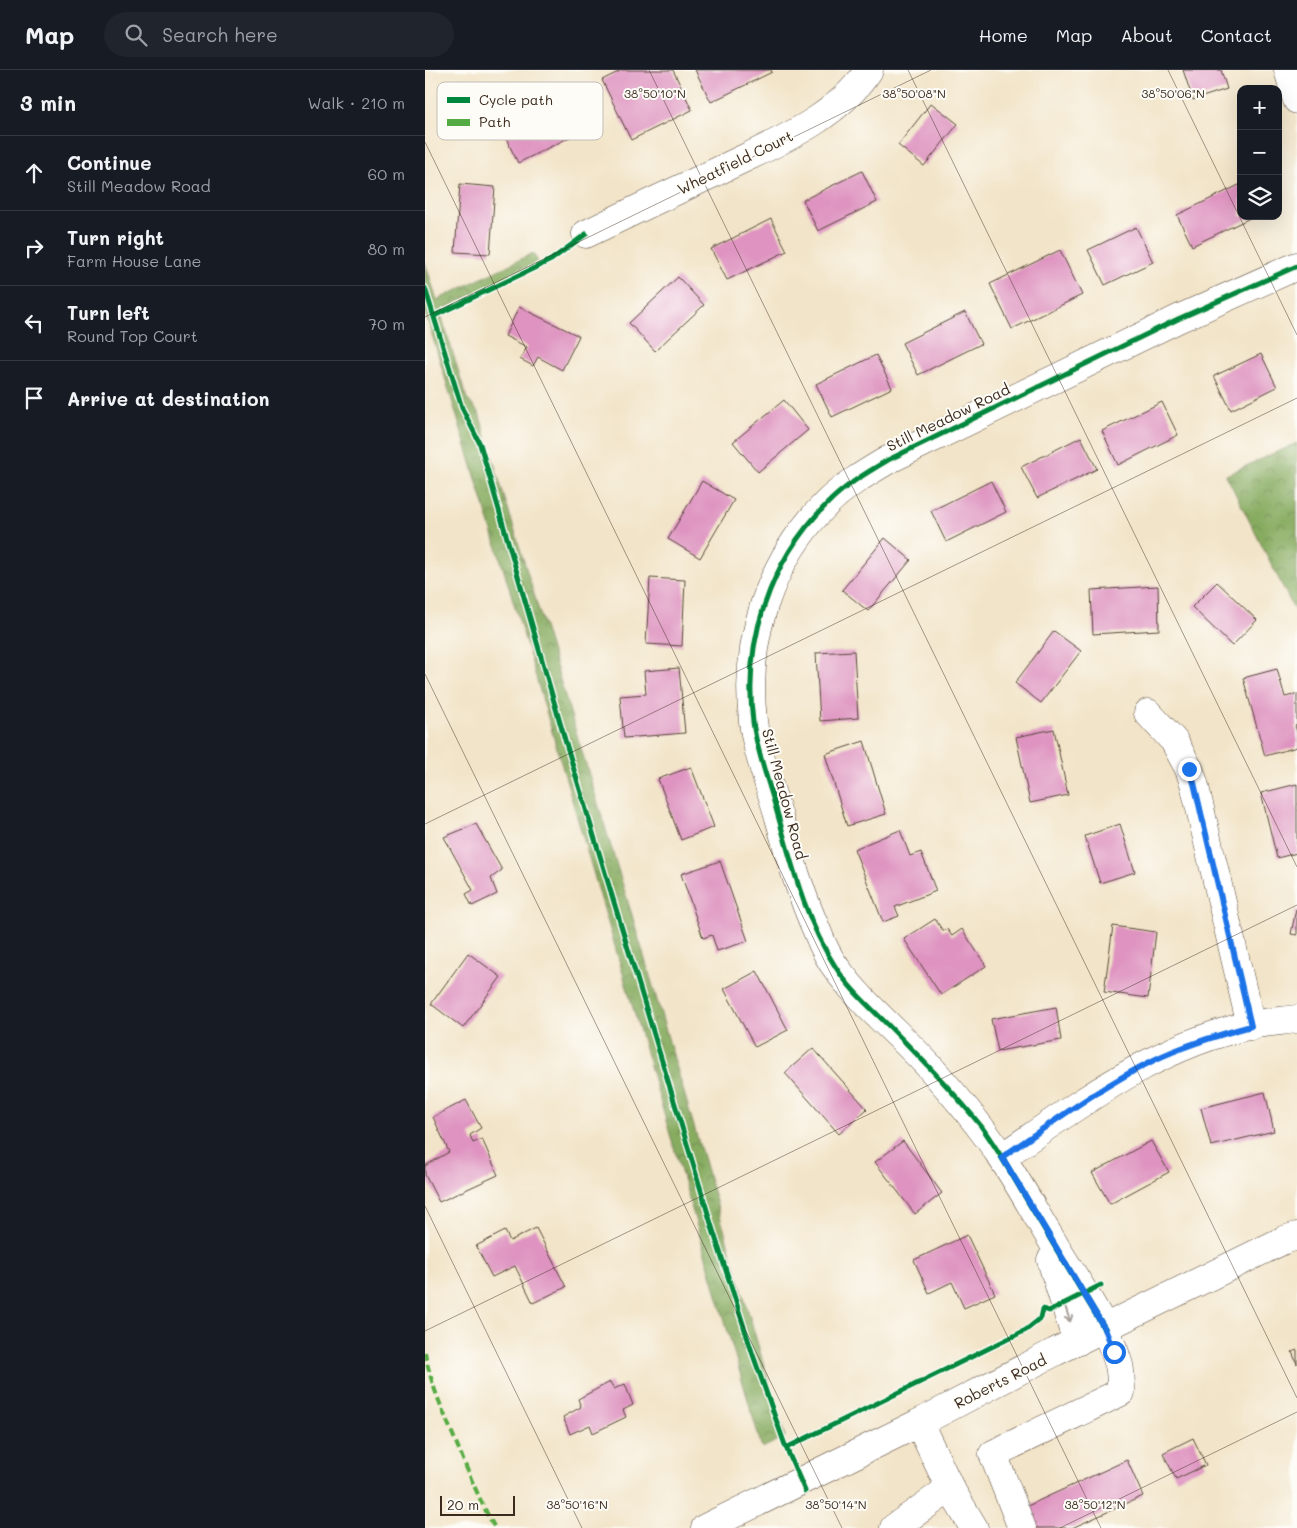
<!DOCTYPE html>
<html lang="en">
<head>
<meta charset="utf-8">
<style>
	:root { --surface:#171b24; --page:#20242c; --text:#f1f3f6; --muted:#9ea1a6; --line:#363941 }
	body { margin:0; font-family:Mali,sans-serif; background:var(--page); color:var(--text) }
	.controls { position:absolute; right:15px; top:15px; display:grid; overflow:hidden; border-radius:10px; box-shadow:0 5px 20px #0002 }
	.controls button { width:45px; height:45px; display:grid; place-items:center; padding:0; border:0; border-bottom:1px solid var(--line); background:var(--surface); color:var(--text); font:25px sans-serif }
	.scale { position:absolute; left:15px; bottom:12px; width:75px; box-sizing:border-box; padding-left:5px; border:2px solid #3b2a1e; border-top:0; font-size:14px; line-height:18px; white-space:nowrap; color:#3b2a1e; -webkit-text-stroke:4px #fdfcf7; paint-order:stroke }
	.stop { position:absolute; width:15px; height:15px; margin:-11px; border:4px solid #1a73e8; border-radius:50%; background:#fff }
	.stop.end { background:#1a73e8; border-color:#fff; box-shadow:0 1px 5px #0008 }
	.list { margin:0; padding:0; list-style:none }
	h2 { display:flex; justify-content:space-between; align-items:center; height:65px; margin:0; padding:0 20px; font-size:21px }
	h2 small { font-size:16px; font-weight:400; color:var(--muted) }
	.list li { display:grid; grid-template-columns:32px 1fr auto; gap:15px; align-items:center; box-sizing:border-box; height:75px; padding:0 20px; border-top:1px solid var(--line) }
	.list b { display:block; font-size:19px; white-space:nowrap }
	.list p { margin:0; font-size:16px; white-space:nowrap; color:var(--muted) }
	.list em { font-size:16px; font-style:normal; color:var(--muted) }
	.icon { flex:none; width:28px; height:28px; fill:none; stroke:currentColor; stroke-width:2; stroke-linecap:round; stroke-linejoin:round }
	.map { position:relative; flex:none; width:872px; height:1458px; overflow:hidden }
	header { display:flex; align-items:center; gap:30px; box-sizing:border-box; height:70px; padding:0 25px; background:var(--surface); border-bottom:1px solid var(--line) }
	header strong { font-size:24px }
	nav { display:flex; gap:28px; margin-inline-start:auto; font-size:18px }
	.search { width:350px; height:45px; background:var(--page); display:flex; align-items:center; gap:12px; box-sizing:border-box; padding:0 18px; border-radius:28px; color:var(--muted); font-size:19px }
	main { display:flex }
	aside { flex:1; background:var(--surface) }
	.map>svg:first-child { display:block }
	.forest { fill:url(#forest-crowns); stroke:#616b40 }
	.building { fill:#de93c0 }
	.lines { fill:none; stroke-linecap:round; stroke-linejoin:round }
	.minor-casing { stroke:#564638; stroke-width:29 }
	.major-casing { stroke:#564638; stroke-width:29 }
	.minor { stroke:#fff; stroke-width:28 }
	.major { stroke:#fff; stroke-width:28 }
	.quiet { stroke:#55ab43; stroke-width:4; stroke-dasharray:8 4; stroke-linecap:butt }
	.cycleway-casing { stroke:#fdfcf7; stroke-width:8 }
	.cycleway { stroke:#00873e; stroke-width:5 }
	.oneway { stroke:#a79f9a }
	.route { stroke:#1a73e8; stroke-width:6 }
	.ticks { fill:none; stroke:#3b2a1e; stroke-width:1; stroke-opacity:0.45 }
	.labels { text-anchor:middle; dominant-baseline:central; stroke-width:4; stroke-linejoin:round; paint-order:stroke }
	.street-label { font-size:15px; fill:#3b2a1e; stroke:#fdfcf7 }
	.key { fill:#fdfcf7; stroke:#c3bdb6; stroke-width:1 }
	.key-label { font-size:14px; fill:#3b2a1e }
	.ticks-label { font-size:12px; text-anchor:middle; fill:#3b2a1e; stroke:#fdfcf7; stroke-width:4; stroke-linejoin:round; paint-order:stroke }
</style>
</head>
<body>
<header>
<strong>Map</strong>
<div class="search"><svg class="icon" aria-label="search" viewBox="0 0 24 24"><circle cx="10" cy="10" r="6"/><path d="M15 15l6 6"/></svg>Search here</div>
<nav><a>Home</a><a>Map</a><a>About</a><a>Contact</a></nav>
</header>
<main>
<aside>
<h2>3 min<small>Walk · 210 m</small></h2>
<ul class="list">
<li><svg class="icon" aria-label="ahead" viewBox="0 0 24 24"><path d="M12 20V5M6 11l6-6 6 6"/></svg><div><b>Continue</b><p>Still Meadow Road</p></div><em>60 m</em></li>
<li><svg class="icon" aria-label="right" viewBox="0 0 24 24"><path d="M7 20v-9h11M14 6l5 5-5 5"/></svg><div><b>Turn right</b><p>Farm House Lane</p></div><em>80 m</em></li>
<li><svg class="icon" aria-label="left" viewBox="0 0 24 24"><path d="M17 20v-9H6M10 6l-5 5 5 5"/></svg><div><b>Turn left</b><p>Round Top Court</p></div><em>70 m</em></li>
<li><svg class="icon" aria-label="arrive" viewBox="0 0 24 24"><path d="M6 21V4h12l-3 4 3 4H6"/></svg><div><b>Arrive at destination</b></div></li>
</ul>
</aside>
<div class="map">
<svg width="872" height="1458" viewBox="0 0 872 1458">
	<defs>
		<pattern id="forest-crowns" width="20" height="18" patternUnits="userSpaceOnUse" patternTransform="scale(1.25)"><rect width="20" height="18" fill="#87ac61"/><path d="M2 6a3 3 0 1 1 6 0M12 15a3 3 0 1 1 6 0" fill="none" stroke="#708c4f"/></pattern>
	</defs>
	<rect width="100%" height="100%" fill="#fdfcf7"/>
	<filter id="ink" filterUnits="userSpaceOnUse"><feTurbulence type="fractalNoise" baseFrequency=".02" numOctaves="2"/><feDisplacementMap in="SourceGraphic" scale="10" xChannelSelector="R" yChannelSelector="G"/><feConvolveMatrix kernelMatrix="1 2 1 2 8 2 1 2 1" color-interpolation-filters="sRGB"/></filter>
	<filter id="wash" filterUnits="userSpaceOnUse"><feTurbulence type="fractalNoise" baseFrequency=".0096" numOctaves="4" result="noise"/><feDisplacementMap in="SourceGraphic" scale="20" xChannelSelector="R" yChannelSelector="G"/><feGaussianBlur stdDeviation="1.12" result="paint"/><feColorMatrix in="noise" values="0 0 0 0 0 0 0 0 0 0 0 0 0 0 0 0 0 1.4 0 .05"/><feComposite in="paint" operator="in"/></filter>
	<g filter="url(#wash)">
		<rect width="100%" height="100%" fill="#f2e4c8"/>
		<path class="forest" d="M108,183L113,192L15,241L42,329L54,343L79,426L207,845L360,1367L337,1378L101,573L0,242V192L12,230Z
			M872,373V545L801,405Z"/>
		<g id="blocks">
			<path class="building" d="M197,0H248L267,40L206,70L177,10Z
				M270,0H346L347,2L286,32Z
				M758,0H796L802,19L768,30Z
				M136,28L153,63L93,93L76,58Z
				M506,33L533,54L499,96L473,75Z
				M437,101L452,132L393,161L378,130Z
				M35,114L70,117L65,184L30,182Z
				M816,114V146H829L767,176L752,145Z
				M346,149L362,181L302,210L286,179Z
				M711,157L728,192L680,215L663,180Z
				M635,180L657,225L587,259L565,214Z
				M253,207L279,235L230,281L204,253Z
				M94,237L154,266L137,300L113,287L108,296L95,289L102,277L80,266Z
				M540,242L556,274L493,305L477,273Z
				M836,284L852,317L806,340L789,306Z
				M451,285L467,318L407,347L391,314Z
				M359,330L383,360L333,402L308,372Z
				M737,332L753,365L693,395L677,361Z
				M656,367L672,399L612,428L596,397Z
				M277,411L309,430L275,488L243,469Z
				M566,411L581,442L521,472L506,441Z
				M460,468L486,490L443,541L417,520Z
				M225,508L260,510L257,576L221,574Z
				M792,512L832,550L807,576L767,537Z
				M733,516L734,560L668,564L666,520Z
				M629,561L656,581L616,633L590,613Z
				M429,581L433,648L395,651L391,583Z
				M254,598L260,663L199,668L195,626L221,624L219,601Z
				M852,599L860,627L872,624V655L870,656L872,662V677L840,686L818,608Z
				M629,659L643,725L605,733L591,667Z
				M439,671L461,744L422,756L400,684Z
				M266,697L289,757L256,770L233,709Z
				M872,714V783L852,788L836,723Z
				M51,754L77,800L66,808L72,824L47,836L41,824L48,820L19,767Z
				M695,754L710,802L675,813L660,766Z
				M475,760L485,786L496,782L511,821L470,837L474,846L458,852L429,779Z
				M295,791L323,871L292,881L287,865L278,868L256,804Z
				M871,839H872V865L866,864Z
				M510,849L518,861L522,859L527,866L537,859L561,896L516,925L479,869Z
				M688,856L731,862L723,928L679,922Z
				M43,883L76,907L38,958L6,934Z
				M332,901L363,960L330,977L299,919Z
				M631,937L636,970L573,981L566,949Z
				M388,978L442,1039L414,1064L360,1003Z
				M840,1022L849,1061L786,1076L776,1038Z
				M41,1030L56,1058L45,1065L48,1073L57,1069L73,1105L14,1132L0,1105V1096L24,1082L8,1047Z
				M478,1071L517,1123L490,1144L450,1092Z
				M726,1071L744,1102L685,1134L667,1103Z
				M111,1158L141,1217L108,1233L90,1196L67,1207L51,1176L80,1161L85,1171Z
				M542,1165L570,1224L539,1238L527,1212L504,1223L489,1190Z
				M872,1280V1294L867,1282Z
				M185,1312L189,1319L200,1314L208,1335L198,1340L201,1347L168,1363L165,1355L145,1364L138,1347L156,1337L153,1329Z
				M768,1368L781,1395L751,1409L738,1383Z
				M702,1390L718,1426L647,1458H607L598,1438Z"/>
		</g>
	</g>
	<g filter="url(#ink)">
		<use href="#blocks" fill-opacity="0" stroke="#564638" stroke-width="1"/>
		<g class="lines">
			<defs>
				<path id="minor" d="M863,0L872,30
					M161,164C204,143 248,122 291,102C345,75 409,52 444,0
					M723,643L749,671L764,699L769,713L826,956
					M577,1087C655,1034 733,974 827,955C842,952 857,951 872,949
					M626,1190L652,1272
					M494,1353L525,1418L549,1458
					M469,1458L525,1418
					M597,1458L568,1384L696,1322C696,1313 696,1303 694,1295C681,1251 652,1213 629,1174C611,1145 594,1113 575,1085C556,1056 533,1029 510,1003C479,967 440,938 412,899C403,888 397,874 392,861C376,825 365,789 355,751C346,718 332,685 328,651C319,571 343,492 401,434C419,416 441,403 463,390L753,249L872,196"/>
				<path id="major" d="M280,1458L494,1353L630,1282L859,1170L872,1166"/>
			</defs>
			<use href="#minor" class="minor-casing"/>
			<use href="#major" class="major-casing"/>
			<use href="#minor" class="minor"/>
			<use href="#major" class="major"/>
			<path class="quiet" d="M0,1282C5,1313 18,1341 30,1370C42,1399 54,1430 70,1458"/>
			<defs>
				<path id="cycleway" d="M0,218L37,338L55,374L140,670L288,1160L328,1285L360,1375L380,1421
					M9,246L126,190L161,164
					M680,1259C657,1222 635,1185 613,1148C594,1117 577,1085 556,1056C528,1021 497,989 465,957C446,938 424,919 410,896C380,850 367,794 352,742C344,712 332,683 328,652C318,573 344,492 401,435C419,416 441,403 463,390L753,249L872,196
					M361,1378L601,1260L616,1248L618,1239L624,1241L676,1215"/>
			</defs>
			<use href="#cycleway" class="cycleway-casing"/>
			<use href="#cycleway" class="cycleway"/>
		</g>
		<defs><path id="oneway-shaft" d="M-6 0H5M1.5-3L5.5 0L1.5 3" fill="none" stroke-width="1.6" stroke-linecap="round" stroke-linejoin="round" transform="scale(1.25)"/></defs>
		<use class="oneway" href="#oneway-shaft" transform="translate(643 1245) rotate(72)"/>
	</g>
	<g class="lines" filter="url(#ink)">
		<path class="route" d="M689,1282L680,1259L577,1087C627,1053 675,1017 729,990C760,975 793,965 826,956L769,713L764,699"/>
	</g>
	<path class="ticks" d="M224,0L872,1328M483,0L872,797M743,0L872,265M0,72L676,1458M0,247L506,0M0,604L417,1458M0,754L872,328M0,1136L157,1458M0,1261L872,835M635,1458L872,1342"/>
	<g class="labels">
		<g class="street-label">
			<text transform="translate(310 92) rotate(-26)">Wheatfield Court</text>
			<text transform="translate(523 347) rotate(-26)">Still Meadow Road</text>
			<text transform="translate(360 724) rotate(75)">Still Meadow Road</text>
			<text transform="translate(575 1311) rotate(-27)">Roberts Road</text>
		</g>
	</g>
	<rect x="12" y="12" width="166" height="58" rx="8" class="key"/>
	<rect x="22" y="27" width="23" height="6" fill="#00873e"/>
	<rect x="22" y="49" width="23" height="7" fill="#55ab43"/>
	<g class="key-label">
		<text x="54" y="35">Cycle path</text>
		<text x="54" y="57">Path</text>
	</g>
	<g class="ticks-label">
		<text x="230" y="28">38°50'10"N</text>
		<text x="489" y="28">38°50'08"N</text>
		<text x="748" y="28">38°50'06"N</text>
		<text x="152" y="1439">38°50'16"N</text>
		<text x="411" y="1439">38°50'14"N</text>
		<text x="670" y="1439">38°50'12"N</text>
	</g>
</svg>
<div class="controls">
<button>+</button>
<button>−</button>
<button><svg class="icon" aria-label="layers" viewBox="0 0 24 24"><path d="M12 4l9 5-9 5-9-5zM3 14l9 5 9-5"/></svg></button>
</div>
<div class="scale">20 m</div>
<div class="stop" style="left:689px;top:1282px"></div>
<div class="stop end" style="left:764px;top:699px"></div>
</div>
</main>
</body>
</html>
